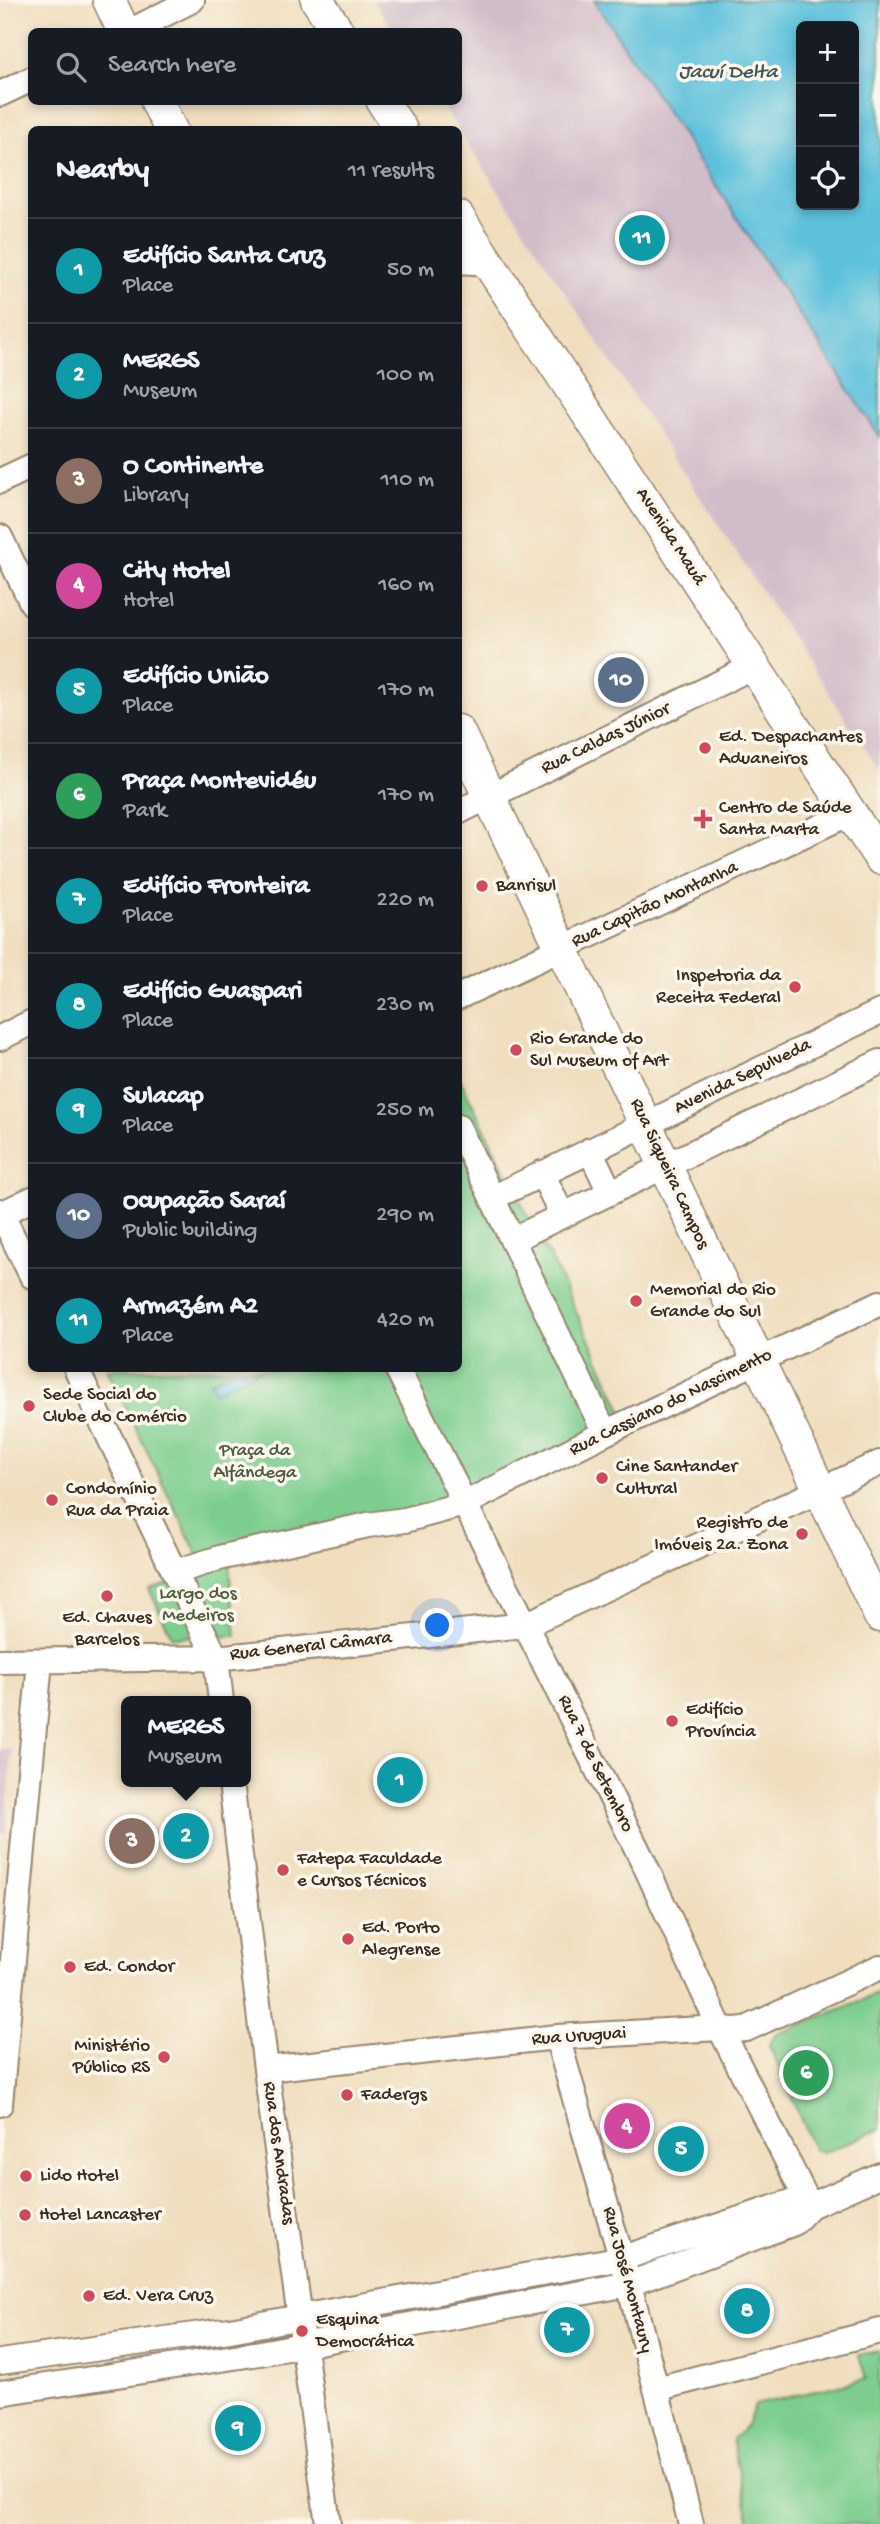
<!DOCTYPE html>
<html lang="en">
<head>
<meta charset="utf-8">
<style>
	:root { --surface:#171b24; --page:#20242c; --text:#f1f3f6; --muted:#9ea1a6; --line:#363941; --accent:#2563eb }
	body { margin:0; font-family:"Gochi Hand",sans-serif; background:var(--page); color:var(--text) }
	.controls { position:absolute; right:21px; top:21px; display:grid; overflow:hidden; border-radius:10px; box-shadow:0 4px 10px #0003 }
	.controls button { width:63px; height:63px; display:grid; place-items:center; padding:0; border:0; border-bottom:2px solid var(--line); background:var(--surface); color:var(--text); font:35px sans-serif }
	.you { position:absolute; left:438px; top:1626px; width:24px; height:24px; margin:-18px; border:5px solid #fff; border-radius:50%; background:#1a73e8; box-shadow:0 0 0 10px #1a73e833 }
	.badge { display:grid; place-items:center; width:46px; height:46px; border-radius:50%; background:var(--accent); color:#fff; font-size:23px; font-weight:700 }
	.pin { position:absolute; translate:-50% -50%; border:4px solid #fff; box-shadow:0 2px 7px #0006 }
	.popup { position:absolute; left:121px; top:1696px; width:130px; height:91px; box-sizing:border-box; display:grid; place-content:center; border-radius:10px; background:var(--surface); filter:drop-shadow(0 2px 5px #0005); font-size:23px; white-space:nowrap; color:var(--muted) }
	.popup b { font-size:26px; color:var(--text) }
	.popup::after { content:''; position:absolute; left:50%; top:100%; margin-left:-14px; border:14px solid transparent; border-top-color:var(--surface) }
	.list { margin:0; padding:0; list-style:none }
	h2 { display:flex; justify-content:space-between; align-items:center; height:91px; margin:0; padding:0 28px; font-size:30px }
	h2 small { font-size:23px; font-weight:400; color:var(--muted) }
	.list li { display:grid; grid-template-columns:46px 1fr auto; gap:21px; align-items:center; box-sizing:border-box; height:105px; padding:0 28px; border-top:2px solid var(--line) }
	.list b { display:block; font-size:26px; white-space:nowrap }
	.list p { margin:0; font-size:23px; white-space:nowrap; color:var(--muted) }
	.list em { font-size:23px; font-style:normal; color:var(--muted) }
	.icon { flex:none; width:38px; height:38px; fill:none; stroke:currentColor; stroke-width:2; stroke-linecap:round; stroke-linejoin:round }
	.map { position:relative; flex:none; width:880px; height:2524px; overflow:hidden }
	.search { position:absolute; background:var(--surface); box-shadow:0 4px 10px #0003; left:28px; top:28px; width:434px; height:77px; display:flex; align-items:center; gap:18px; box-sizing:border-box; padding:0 24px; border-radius:10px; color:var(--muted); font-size:26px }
	.panel { position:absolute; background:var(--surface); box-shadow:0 4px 10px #0003; left:28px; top:126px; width:434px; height:1246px; border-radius:10px }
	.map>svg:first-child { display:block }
	.industrial { fill:#d1bdc9 }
	.green { fill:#7bcd8e; stroke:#5b7c56; stroke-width:2 }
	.water { fill:#5dc1db; stroke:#4c767c; stroke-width:2; fill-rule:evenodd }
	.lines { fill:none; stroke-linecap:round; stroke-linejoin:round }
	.minor-casing { stroke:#96846e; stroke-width:28 }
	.major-casing { stroke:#96846e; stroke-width:35 }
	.minor { stroke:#fff; stroke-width:24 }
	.major { stroke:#fff; stroke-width:32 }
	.poi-dot { fill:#d1495b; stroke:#fbf7ec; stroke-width:2.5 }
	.labels { text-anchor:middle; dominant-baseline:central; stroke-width:7; stroke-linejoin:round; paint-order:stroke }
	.street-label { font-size:19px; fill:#3b2a1e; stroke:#fbf7ec }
	.poi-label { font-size:19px; fill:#3b2a1e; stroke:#fbf7ec; text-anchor:start }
	.park-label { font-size:19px; fill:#4e5b40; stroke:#fbf7ec }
	.water-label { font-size:21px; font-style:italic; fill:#455757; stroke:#fbf7ec }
</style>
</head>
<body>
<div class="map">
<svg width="880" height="2524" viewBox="0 0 880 2524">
	<rect width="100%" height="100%" fill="#fbf7ec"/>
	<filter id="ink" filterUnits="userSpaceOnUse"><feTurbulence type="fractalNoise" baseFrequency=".0143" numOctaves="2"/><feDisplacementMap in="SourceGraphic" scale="14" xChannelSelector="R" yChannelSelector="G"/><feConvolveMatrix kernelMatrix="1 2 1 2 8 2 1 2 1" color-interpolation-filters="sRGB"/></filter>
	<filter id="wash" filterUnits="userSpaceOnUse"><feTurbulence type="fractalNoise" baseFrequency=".00686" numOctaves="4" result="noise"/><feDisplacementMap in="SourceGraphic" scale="28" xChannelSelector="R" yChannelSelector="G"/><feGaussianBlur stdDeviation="1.57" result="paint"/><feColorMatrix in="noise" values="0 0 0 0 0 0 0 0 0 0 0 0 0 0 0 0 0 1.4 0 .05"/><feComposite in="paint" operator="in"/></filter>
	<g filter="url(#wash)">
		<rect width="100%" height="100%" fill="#f0debf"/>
		<path class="industrial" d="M373,0H594L880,437V771L440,102H458V32L394,31Z
			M12,1748L6,1834L0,1833V1750Z"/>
		<path class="green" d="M459,1077L541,1244L550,1256L625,1416L464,1504L229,1562L236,1636L172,1637L149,1589L205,1570L107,1369L458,1368Z
			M880,1993V2129L823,2153L814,2150L769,2045L775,2035Z
			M879,2351L880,2524H750L732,2439L747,2426L755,2405L866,2379L859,2355Z"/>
		<path class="water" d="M594,0H880V437ZM801,26H854V205H801Z
			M236,1368L260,1370L216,1392L210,1382Z"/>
	</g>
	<g filter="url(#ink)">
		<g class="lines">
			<defs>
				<path id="minor" d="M129,32L192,0
					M0,94L32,79
					M458,261L488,263
					M0,481L32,466
					M0,537L32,603
					M458,812L754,666
					M458,997L850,813
					M0,1038L32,1022
					M458,1127L605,1433
					M590,1150L610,1192
					M542,1173L562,1215
					M492,1198L880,1012
					M0,1211L32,1276
					M1,1214L32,1199
					M512,1240L880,1062
					M76,1368L216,1658L221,1701
					M397,1368L645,1865L720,2028L810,2206
					M175,1572L223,1557L368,1525L405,1520L464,1504L605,1433L880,1303
					M0,1661L216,1658L525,1625L880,1463
					M231,1782L266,2069L328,2524
					M557,2037L629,2284L691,2524
					M266,2069L557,2037L720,2028L733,2030L746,2029L880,1967
					M0,2104L40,1661
					M0,2362L230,2330L623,2258L788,2203L810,2206
					M656,2389L880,2331
					M0,2393L260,2353L629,2284L794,2223L810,2206L880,2175"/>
				<path id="major" d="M109,0L124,32
					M317,0L338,32
					M157,102L171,130
					M383,102L401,130
					M458,217L880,858
					M458,731L880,1616"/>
			</defs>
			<use href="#minor" class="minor-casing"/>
			<use href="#major" class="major-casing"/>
			<use href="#minor" class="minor"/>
			<use href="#major" class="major"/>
		</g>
	</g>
	<g class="poi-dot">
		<circle cx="705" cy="748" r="7"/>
		<path d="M699.5 808.5h7v7h7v7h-7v7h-7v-7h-7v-7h7z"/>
		<circle cx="482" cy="886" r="7"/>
		<circle cx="795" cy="987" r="7"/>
		<circle cx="516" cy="1050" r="7"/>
		<circle cx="636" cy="1301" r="7"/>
		<circle cx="29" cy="1406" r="7"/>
		<circle cx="602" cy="1478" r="7"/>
		<circle cx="52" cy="1500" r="7"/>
		<circle cx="802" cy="1534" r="7"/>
		<circle cx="107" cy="1596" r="7"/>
		<circle cx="672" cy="1721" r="7"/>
		<circle cx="283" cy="1870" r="7"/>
		<circle cx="348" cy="1939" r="7"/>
		<circle cx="70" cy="1967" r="7"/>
		<circle cx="164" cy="2057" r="7"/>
		<circle cx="347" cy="2095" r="7"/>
		<circle cx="26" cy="2176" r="7"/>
		<circle cx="25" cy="2215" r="7"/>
		<circle cx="89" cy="2296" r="7"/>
		<circle cx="302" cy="2331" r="7"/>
	</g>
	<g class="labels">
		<g class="street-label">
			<text transform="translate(670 537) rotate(57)">Avenida Mauá</text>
			<text transform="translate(606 739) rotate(-26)">Rua Caldas Júnior</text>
			<text transform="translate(655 905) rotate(-25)">Rua Capitão Montanha</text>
			<text transform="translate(743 1077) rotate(-26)">Avenida Sepulveda</text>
			<text transform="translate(669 1174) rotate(65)">Rua Siqueira Campos</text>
			<text transform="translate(671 1403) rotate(-26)">Rua Cassiano do Nascimento</text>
			<text transform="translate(311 1647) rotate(-6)">Rua General Câmara</text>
			<text transform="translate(595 1764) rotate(64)">Rua 7 de Setembro</text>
			<text transform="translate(579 2037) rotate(-4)">Rua Uruguai</text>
			<text transform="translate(278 2153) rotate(82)">Rua dos Andradas</text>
			<text transform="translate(627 2280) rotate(75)">Rua José Montaury</text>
		</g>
		<g class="poi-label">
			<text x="719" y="737">Ed. Despachantes<tspan x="719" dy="22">Aduaneiros</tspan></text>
			<text x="719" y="808">Centro de Saúde<tspan x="719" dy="22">Santa Marta</tspan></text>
			<text x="496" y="886">Banrisul</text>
			<text x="781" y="976" text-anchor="end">Inspetoria da<tspan x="781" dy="22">Receita Federal</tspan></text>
			<text x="530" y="1039">Rio Grande do<tspan x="530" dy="22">Sul Museum of Art</tspan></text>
			<text x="650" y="1290">Memorial do Rio<tspan x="650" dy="22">Grande do Sul</tspan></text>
			<text x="43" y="1395">Sede Social do<tspan x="43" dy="22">Clube do Comércio</tspan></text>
			<text x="616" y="1467">Cine Santander<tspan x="616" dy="22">Cultural</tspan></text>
			<text x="66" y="1489">Condomínio<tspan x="66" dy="22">Rua da Praia</tspan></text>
			<text x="788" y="1523" text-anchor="end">Registro de<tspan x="788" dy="22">Imóveis 2a. Zona</tspan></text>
			<text x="107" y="1618" text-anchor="middle">Ed. Chaves<tspan x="107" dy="22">Barcelos</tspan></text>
			<text x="686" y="1710">Edifício<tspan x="686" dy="22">Província</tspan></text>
			<text x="297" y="1859">Fatepa Faculdade<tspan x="297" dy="22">e Cursos Técnicos</tspan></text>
			<text x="362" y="1928">Ed. Porto<tspan x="362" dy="22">Alegrense</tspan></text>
			<text x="84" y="1967">Ed. Condor</text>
			<text x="150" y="2046" text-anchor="end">Ministério<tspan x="150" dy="22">Público RS</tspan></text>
			<text x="361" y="2095">Fadergs</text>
			<text x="40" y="2176">Lido Hotel</text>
			<text x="39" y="2215">Hotel Lancaster</text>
			<text x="103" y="2296">Ed. Vera Cruz</text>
			<text x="316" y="2320">Esquina<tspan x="316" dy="22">Democrática</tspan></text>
		</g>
		<g class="park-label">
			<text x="255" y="1451">Praça da<tspan x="255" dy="22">Alfândega</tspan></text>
			<text x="198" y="1594">Largo dos<tspan x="198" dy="22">Medeiros</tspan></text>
		</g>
		<g class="water-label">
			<text x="728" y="73">Jacuí Delta</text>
		</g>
	</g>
</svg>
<div class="controls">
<button>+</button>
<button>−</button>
<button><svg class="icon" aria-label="locate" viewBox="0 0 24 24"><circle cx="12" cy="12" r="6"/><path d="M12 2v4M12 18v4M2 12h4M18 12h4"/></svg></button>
</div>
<div class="you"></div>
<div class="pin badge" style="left:400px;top:1780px;background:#0f9aa8">1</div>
<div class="pin badge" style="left:186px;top:1836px;background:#0f9aa8">2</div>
<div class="popup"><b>MERGS</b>Museum</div>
<div class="pin badge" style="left:132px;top:1841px;background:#8d6e63">3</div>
<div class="pin badge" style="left:627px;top:2126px;background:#d1479c">4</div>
<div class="pin badge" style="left:681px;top:2149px;background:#0f9aa8">5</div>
<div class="pin badge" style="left:806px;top:2073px;background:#2e9e5b">6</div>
<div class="pin badge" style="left:567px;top:2330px;background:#0f9aa8">7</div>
<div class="pin badge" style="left:747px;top:2311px;background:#0f9aa8">8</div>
<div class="pin badge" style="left:238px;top:2428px;background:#0f9aa8">9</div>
<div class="pin badge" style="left:621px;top:680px;background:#5c6f8a">10</div>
<div class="pin badge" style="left:642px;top:238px;background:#0f9aa8">11</div>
<div class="search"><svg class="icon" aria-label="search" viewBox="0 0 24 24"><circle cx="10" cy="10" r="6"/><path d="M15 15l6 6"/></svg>Search here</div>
<section class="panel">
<h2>Nearby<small>11 results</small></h2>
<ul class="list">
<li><span class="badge" style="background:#0f9aa8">1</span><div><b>Edifício Santa Cruz</b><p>Place</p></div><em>50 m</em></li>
<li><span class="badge" style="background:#0f9aa8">2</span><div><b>MERGS</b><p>Museum</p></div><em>100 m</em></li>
<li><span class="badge" style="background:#8d6e63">3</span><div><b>O Continente</b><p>Library</p></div><em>110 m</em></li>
<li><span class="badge" style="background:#d1479c">4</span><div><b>City Hotel</b><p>Hotel</p></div><em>160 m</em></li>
<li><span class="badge" style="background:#0f9aa8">5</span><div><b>Edifício União</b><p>Place</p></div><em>170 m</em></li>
<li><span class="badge" style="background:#2e9e5b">6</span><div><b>Praça Montevidéu</b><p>Park</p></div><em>170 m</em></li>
<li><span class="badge" style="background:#0f9aa8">7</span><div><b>Edifício Fronteira</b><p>Place</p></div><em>220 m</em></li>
<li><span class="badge" style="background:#0f9aa8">8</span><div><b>Edifício Guaspari</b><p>Place</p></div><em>230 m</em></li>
<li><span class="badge" style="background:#0f9aa8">9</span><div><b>Sulacap</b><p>Place</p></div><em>250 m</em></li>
<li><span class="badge" style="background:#5c6f8a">10</span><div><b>Ocupação Saraí</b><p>Public building</p></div><em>290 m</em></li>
<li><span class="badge" style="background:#0f9aa8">11</span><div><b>Armazém A2</b><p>Place</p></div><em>420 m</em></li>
</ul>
</section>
</div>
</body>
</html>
